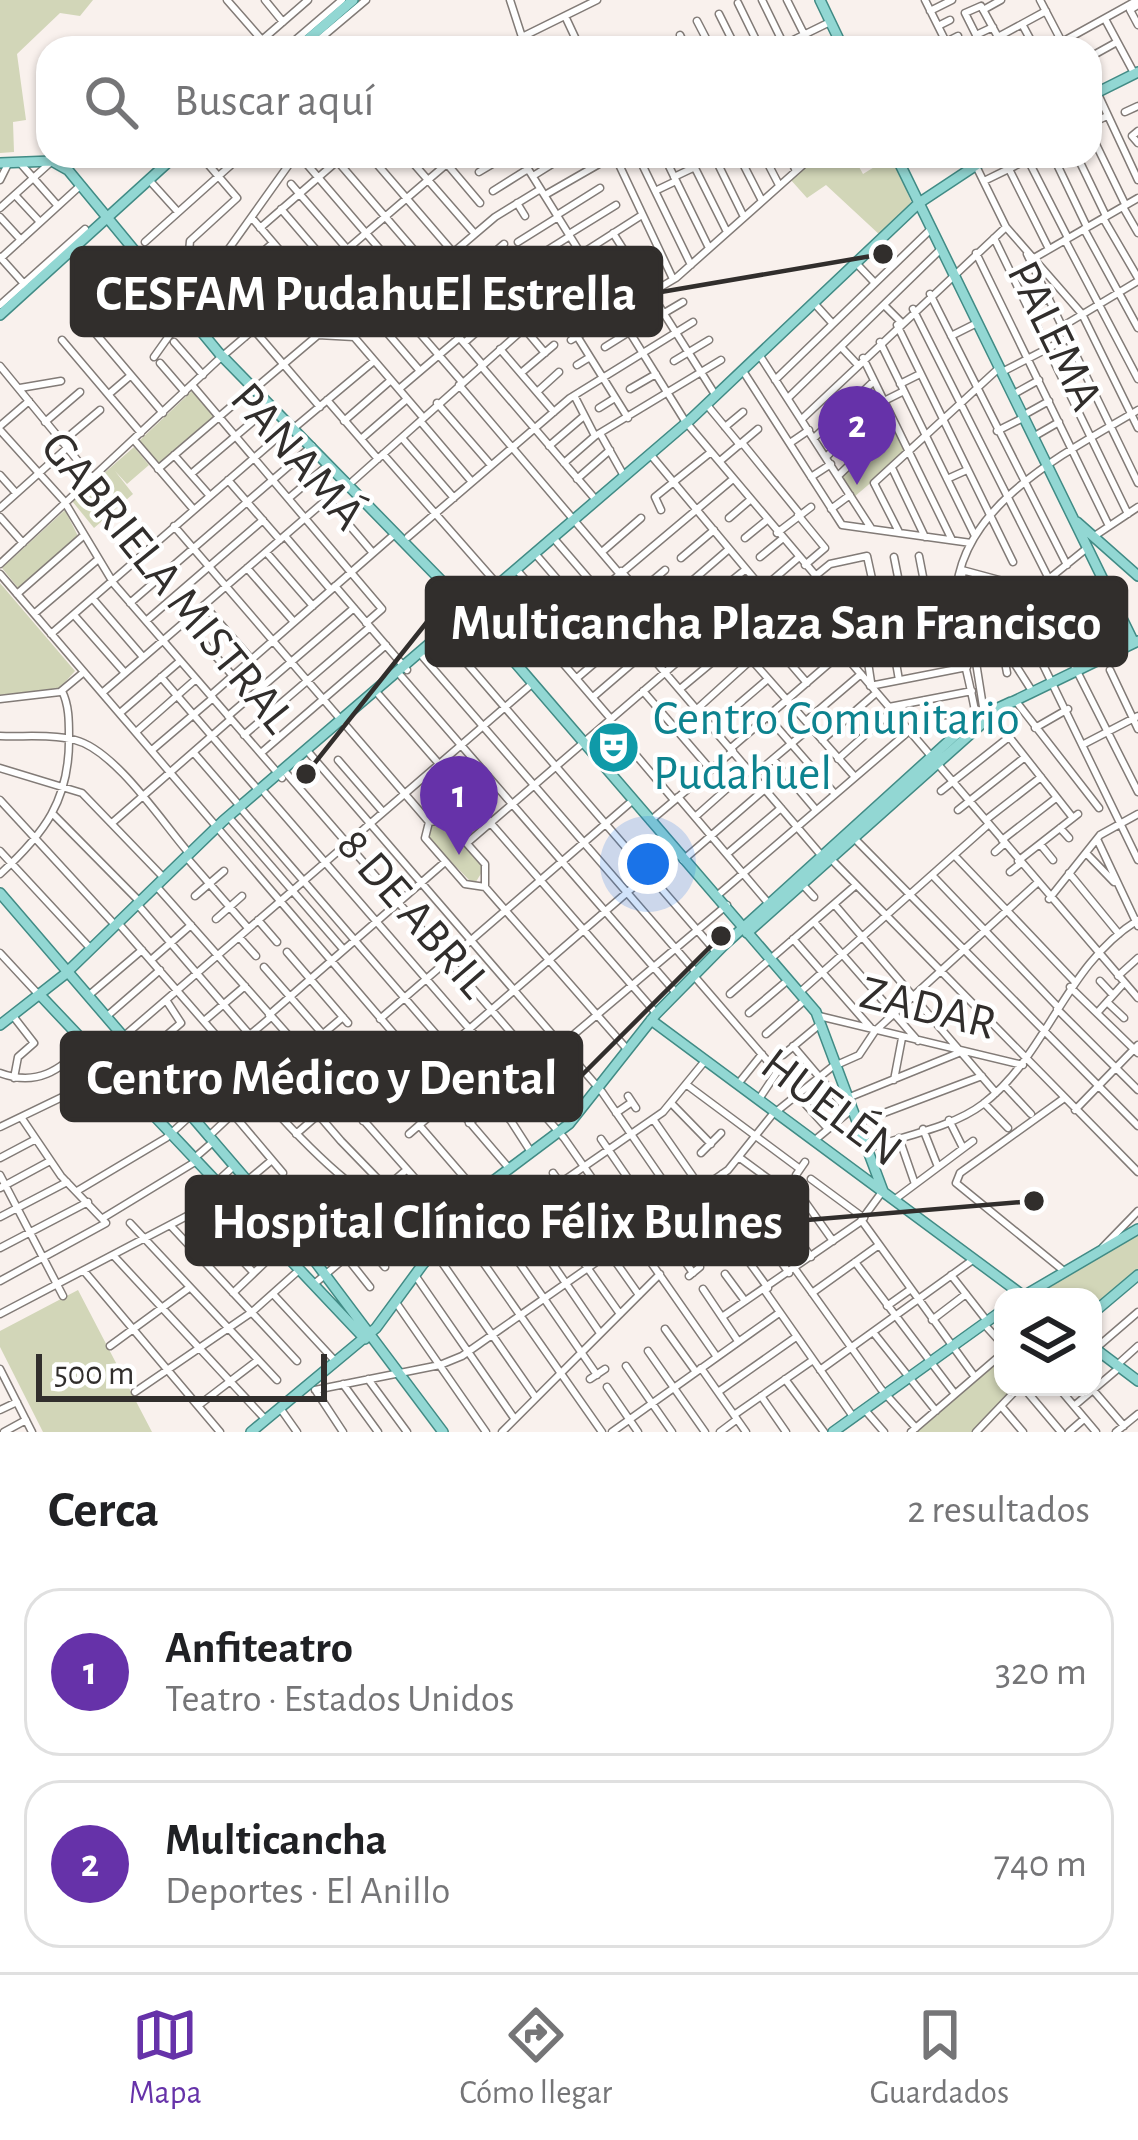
<!DOCTYPE html>
<html lang="es">
<head>
<meta charset="utf-8">
<style>
	:root { --surface:#fff; --page:#f6f6f6; --text:#202124; --muted:#757577; --line:#e0e0e0; --accent:#6632a9 }
	body { margin:0; font-family:"Alegreya Sans",sans-serif; background:var(--page); color:var(--text) }
	.controls { position:absolute; right:36px; bottom:36px; display:grid; overflow:hidden; border-radius:24px; box-shadow:0 3px 9px #0004 }
	.controls button { width:108px; height:108px; display:grid; place-items:center; padding:0; border:0; border-bottom:3px solid var(--line); background:var(--surface); color:var(--text); font:60px sans-serif }
	.scale { position:absolute; left:36px; bottom:30px; width:291px; box-sizing:border-box; padding-left:12px; border:6px solid #312e2c; border-top:0; font-size:33px; line-height:42px; white-space:nowrap; color:#312e2c; -webkit-text-stroke:9px #fff; paint-order:stroke }
	.you { position:absolute; left:648px; top:864px; width:42px; height:42px; margin:-30px; border:9px solid #fff; border-radius:50%; background:#1a73e8; box-shadow:0 0 0 18px #1a73e833 }
	.badge { display:grid; place-items:center; width:78px; height:78px; border-radius:50%; background:var(--accent); color:#fff; font-size:39px; font-weight:700 }
	.pin { position:absolute; translate:-50% -99px; filter:drop-shadow(0 3px 6px #0008) }
	.pin::after { content:''; position:absolute; top:63px; width:42px; height:36px; background:inherit; clip-path:polygon(0 0,100% 0,50% 100%) }
	.list { margin:0; padding:0; list-style:none }
	h2 { display:flex; justify-content:space-between; align-items:center; height:156px; margin:0; padding:0 48px; font-size:51px }
	h2 small { font-size:39px; font-weight:400; color:var(--muted) }
	.list li { display:grid; grid-template-columns:78px 1fr auto; gap:36px; align-items:center; box-sizing:border-box; height:168px; margin:0 24px 24px; padding:0 24px; border:3px solid var(--line); border-radius:36px }
	.list b { display:block; font-size:45px; white-space:nowrap }
	.list p { margin:0; font-size:39px; white-space:nowrap; color:var(--muted) }
	.list em { font-size:39px; font-style:normal; color:var(--muted) }
	.icon { flex:none; width:66px; height:66px; fill:none; stroke:currentColor; stroke-width:2; stroke-linecap:round; stroke-linejoin:round }
	.map { position:relative; flex:none; width:1138px; height:1432px; overflow:hidden }
	.search { position:absolute; background:var(--surface); box-shadow:0 3px 9px #0004; left:36px; right:36px; top:36px; height:132px; display:flex; align-items:center; gap:30px; box-sizing:border-box; padding:0 42px; border-radius:36px; color:var(--muted); font-size:45px }
	.sheet { height:540px; background:var(--surface) }
	nav { display:flex; justify-content:space-around; align-items:center; box-sizing:border-box; height:168px; border-top:3px solid var(--line); background:var(--surface); font-size:33px; color:var(--muted) }
	nav a { display:grid; justify-items:center; gap:6px }
	nav .on { color:var(--accent) }
	.map>svg:first-child { display:block }
	.green { fill:#d2d6b8 }
	.lines { fill:none; stroke-linecap:round; stroke-linejoin:round }
	.minor-casing { stroke:#827b77; stroke-width:9 }
	.major-casing { stroke:#418b85; stroke-width:12 }
	.minor { stroke:#fff; stroke-width:6 }
	.major { stroke:#92d7d3; stroke-width:9 }
	.labels { text-anchor:middle; dominant-baseline:central; stroke-width:9; stroke-linejoin:round; paint-order:stroke }
	.street-label { font-size:48px; fill:#312e2c; stroke:#fff }
	.culture-label { font-size:48px; fill:#0d838f; stroke:#fff; text-anchor:start }
	.leader { fill:none; stroke:#312e2c; stroke-width:4.5 }
	.callout-dot { fill:#312e2c; stroke:#fff; stroke-width:4.5 }
	.callout { fill:#312e2c; stroke:#312e2c; stroke-width:4.5 }
	.callout-label { font-size:51px; text-anchor:middle; font-weight:bold; fill:#fff }
</style>
</head>
<body>
<div class="map">
<svg width="1138" height="1432" viewBox="0 0 1138 1432">
	<rect width="100%" height="100%" fill="#f9f1ed"/>
	<path class="green" d="M0,0H93L80,16L60,13L17,54L26,120L13,122L14,152L0,153Z
		M815,156H853L863,174L892,156L913,206L881,236L826,185L807,198L790,179Z
		M193,390L215,416L159,464L139,441Z
		M893,426L907,452L854,497L841,476Z
		M134,447L149,465L127,484L115,471L133,494L94,528L72,501Z
		M65,510L79,538L18,588L2,568Z
		M0,583L75,671L59,689L0,695Z
		M446,821L485,867L474,885L427,837L433,822Z
		M1138,1231V1273L1093,1311V1297H1031Z
		M78,1290L152,1432H43L0,1347V1331Z
		M1003,1358V1387H1016L972,1432H916Z"/>
	<g class="lines">
		<defs>
			<path id="minor" d="M227,0L269,48
				M265,0L283,22
				M510,0L522,37
				M762,0L784,45
				M787,0L811,48
				M925,0L949,48
				M1040,0L1065,48
				M738,3L760,48
				M1138,5L1130,10L1138,25
				M983,10L1001,0
				M930,11L952,0
				M719,14L736,48
				M565,16L580,48
				M1105,19L1134,73
				M697,21L711,48
				M1022,24L1035,48
				M938,26L950,20
				M993,27L976,35L965,13L981,6L1004,48
				M680,35L686,48
				M998,37L1046,11
				M262,40L308,0
				M658,41L662,48
				M946,42L958,36
				M1062,42L1136,1
				M286,48L342,0
				M309,48L366,0
				M512,48L522,37L597,0
				M582,48L596,42
				M777,48L830,22
				M1090,57L1117,42
				M1097,92L1138,180
				M1125,112L1138,106
				M1090,124L1107,116
				M1090,132L1125,204
				M1138,143L1132,136L1138,131
				M333,156L432,271
				M370,156L521,331
				M407,156L475,234
				M520,156L685,421L861,629
				M615,156L673,279
				M638,156L691,265
				M664,156L709,248
				M689,156L727,232
				M714,156L744,217
				M739,156L762,201
				M764,156L779,185
				M789,156L796,171
				M1026,156L1068,238
				M1053,156L1087,227
				M1077,156L1106,216
				M305,162L413,288
				M617,163L631,156
				M693,163L708,156
				M21,164L58,206
				M447,164L480,203
				M976,166L1006,227L1082,314L1138,428
				M1009,169L1049,249
				M479,172L506,156
				M533,176L565,156
				M674,177L695,167
				M0,180L8,164
				M150,181L178,212
				M984,181L1029,159
				M291,184L462,382
				M493,191L528,169
				M655,191L676,181
				M15,195L40,222
				M545,195L613,156
				M517,203L525,216
				M1123,207L1138,233
				M0,208L51,162
				M281,209L420,371
				M557,215L600,188
				M0,217L21,240
				M252,218L421,415
				M1103,218L1138,278
				M260,228L343,156
				M1084,229L1138,328
				M613,233L716,396
				M569,234L616,205
				M994,238L1128,514
				M1065,240L1138,379
				M145,242L241,156
				M518,242L558,217
				M976,253L1109,526
				M581,254L642,215
				M1027,254L1138,483
				M0,257L26,286
				M1,258L81,185
				M1034,258L1138,198
				M612,262L626,253
				M527,263L570,236
				M856,263L874,282
				M163,275L189,252L190,241L237,198L201,156
				M624,282L638,273
				M538,284L583,256
				M415,286L482,364
				M202,287L245,337
				M930,294L1067,565
				M211,297L273,243
				M289,301L318,335
				M814,303L833,324
				M557,304L628,418
				M0,305L85,229
				M884,305L901,322
				M188,306L295,156
				M432,306L504,244
				M1028,308L1049,298
				M913,309L1049,579
				M227,315L289,262
				M586,316L610,301
				M85,321L163,413
				M649,322L683,302
				M448,324L514,267
				M897,325L1013,562
				M1063,326L1138,281
				M524,328L545,353
				M254,330L320,407
				M951,336L977,323
				M62,340L141,433
				M571,340L676,278L813,156
				M174,342L203,375
				M880,342L975,536
				M464,343L522,292
				M605,347L629,332
				M841,347L857,364
				M500,349L554,412
				M760,356L871,528
				M154,357L186,312
				M863,358L952,540
				M674,361L709,340
				M160,363L185,392
				M577,365L590,357
				M0,366L92,478
				M481,366L596,500
				M743,371L842,525L971,543
				M1002,372L1068,338
				M521,373L554,345
				M775,380L931,229
				M900,384L920,374
				M192,385L382,609L366,623
				M259,385L318,335L354,337L495,217L539,190
				M459,385L619,573
				M20,388L61,381
				M399,389L459,338
				M630,389L656,374
				M537,392L559,372
				M109,394L130,376
				M1012,395L1039,380
				M575,397L595,436
				M788,398L941,249
				M327,400L378,459
				M437,403L490,464
				M707,405L740,445
				M599,408L615,398
				M1022,416L1049,401
				M803,418L1006,227
				M344,421L391,380
				M45,422L80,392
				M421,422L472,482
				M0,426L29,401
				M725,427L743,412
				M294,428L374,361
				M0,430L64,501L114,584L282,778
				M997,431L1023,418
				M601,435L624,476
				M1033,437L1059,422
				M402,438L454,498
				M814,438L874,381
				M361,439L407,399
				M134,440L194,510
				M62,442L100,410
				M790,443L809,430
				M743,444L799,513
				M549,446L584,416
				M383,454L498,585
				M650,454L762,588
				M174,455L210,496
				M826,457L884,401L904,391
				M720,461L758,429
				M564,463L595,436L721,360
				M158,469L254,387
				M893,470L925,537
				M191,474L271,406
				M0,475L16,493
				M838,476L894,422
				M811,477L831,464
				M577,479L610,450
				M947,479L967,470
				M228,480L280,540
				M353,481L538,316L596,279
				M289,498L328,465
				M327,499L373,553
				M0,508L67,448
				M831,509L850,495
				M661,510L655,497L711,452
				M798,515L825,548L805,565
				M0,517L23,543
				M729,518L750,500
				M174,526L429,822
				M899,532L874,483L999,368
				M777,533L811,507
				M1096,535L1138,507
				M285,536L331,590
				M408,537L570,398L693,322
				M745,538L767,520
				M556,541L599,591
				M603,551L641,518
				M266,552L313,606
				M919,556L927,597
				M538,557L581,607
				M760,557L782,539
				M894,557L903,602
				M681,558L714,530
				M0,564L218,360L456,156
				M247,568L294,622
				M516,569L562,623
				M962,570L1036,590
				M621,571L671,630
				M0,574L508,1167
				M962,574L984,713
				M1054,575L1090,631
				M814,577L830,564L867,556L878,606
				M692,581L729,549
				M335,586L407,670
				M500,590L611,719
				M1036,590L1138,792
				M758,591L767,602
				M793,592L844,651
				M597,593L821,855
				M17,594L82,537
				M830,595L841,585L873,580
				M93,599L143,657
				M130,603L312,446
				M704,603L746,569
				M1013,603L1138,860
				M204,605L251,659
				M886,605L899,680
				M739,606L753,622
				M995,607L1007,673
				M966,612L1024,599L1087,548
				M35,613L96,561
				M74,615L125,673
				M780,615L825,667
				M146,621L263,520
				M185,621L232,675
				M719,623L855,777
				M764,633L807,683
				M51,634L292,425
				M862,637L958,619
				M445,638L717,953
				M543,639L733,479
				M1067,644L1116,607
				M1004,647L1032,691
				M842,652L1138,998
				M895,655L962,643
				M423,657L695,971
				M560,659L665,570
				M1110,670L1138,729
				M401,676L677,994
				M161,677L259,791
				M577,678L680,590
				M871,682L860,610L963,591
				M870,686L967,667
				M680,689L716,659
				M643,691L711,770
				M102,693L347,482
				M211,695L396,533
				M379,695L656,1013
				M593,697L692,612
				M0,699L60,692L84,672
				M1015,700L1099,808
				M889,707L972,691
				M120,713L180,661
				M992,715L1073,818
				M228,716L354,608
				M768,717L835,794
				M976,717C970,678 955,637 956,597C959,504 1069,451 1138,410
				M806,721L861,674
				M608,722L674,800
				M712,727L768,679
				M1035,728L1068,709
				M675,729L751,660
				M136,732L196,679
				M244,735L370,627
				M0,736C24,737 52,734 75,740C115,750 162,822 188,852
				M822,740L876,693
				M1084,744L1138,716
				M731,748L862,635
				M152,750L213,698
				M194,753L239,805
				M261,753L386,645
				M310,754L602,1092L713,1253
				M773,759L816,810
				M838,759L892,711
				M338,760L383,812
				M0,768L82,793L163,877
				M287,774L579,1111
				M754,775L811,727
				M941,791L1009,737
				M265,793L564,1138L717,1357
				M678,797L769,904
				M0,800L115,925
				M958,810L1025,757
				M243,811L511,1121L531,1152
				M54,815L140,902
				M695,817L749,769
				M987,819L1041,777
				M232,821L343,949
				M650,821L733,751
				M112,823L230,720
				M1060,828L1069,838
				M854,838L1138,1126
				M1097,839L1138,926
				M1002,840L1056,798
				M467,843L798,558
				M1040,844L1053,860
				M0,851L91,949
				M995,852L1004,844
				M1086,853L1114,882
				M727,854L781,808
				M955,856L1074,981
				M187,858L248,928
				M830,858L1138,1172
				M683,860L765,789
				M1018,861L1078,814
				M1010,872L1020,864
				M1069,873L1119,934
				M0,874C44,834 70,800 69,737C69,721 69,705 62,691
				M933,876L1058,1007
				M802,884L814,897
				M157,887L459,1228L602,1432
				M485,887V864L446,820L429,822L425,838L465,884L485,887L626,1048
				M719,894L909,731L954,721L962,728
				M195,896L224,871
				M1049,899L1100,835L1138,814
				M834,904L996,1093
				M138,905L341,1141L440,1243
				M216,919L242,896
				M258,920L277,942
				M814,922L918,1041
				M119,924L261,1087L208,1137
				M239,937L256,956
				M793,939L870,1027
				M287,952L348,1023
				M0,953L38,994
				M151,960L191,925
				M264,967L327,1039
				M1118,976L1138,958
				M695,977L777,1072L759,1099
				M1100,981L1113,995
				M1070,987L1138,1053
				M799,993L989,824
				M730,994L856,885
				M88,996L142,950
				M1107,1002L1124,1018
				M1057,1009L1138,1090
				M749,1013L788,980
				M1097,1013L1124,983
				M269,1015L445,862
				M13,1016L34,1043L18,1057L14,1078
				M819,1016L1023,1065
				M106,1017L160,970
				M380,1019L632,801
				M204,1021L245,986
				M323,1034L343,1017
				M766,1034L805,1000
				M123,1037L533,683
				M346,1041L358,1054
				M793,1046L849,1112
				M783,1055L819,1025
				M141,1057L181,1023L166,1000
				M102,1062L127,1041
				M383,1064L413,1098
				M0,1073C37,1087 60,1070 86,1045
				M324,1074L353,1049
				M159,1079L213,1032
				M894,1080L902,1038
				M364,1081L394,1115
				M258,1083L299,1048
				M738,1084L762,1054
				M687,1085L800,1169
				M1004,1085L1031,1114
				M628,1096L636,1108
				M798,1096L828,1129
				M850,1097L961,1052
				M175,1098L271,1017
				M1063,1099L960,1173L956,1183L1064,1271
				M984,1103L1008,1128
				M672,1104L711,1144
				M270,1105C295,1133 318,1157 346,1180C376,1205 392,1241 426,1263
				M1075,1110L1138,1045
				M616,1113L632,1102
				M234,1115L283,1173
				M653,1119L733,1234
				M949,1120L963,1148
				M363,1121L675,851
				M860,1122L982,1076
				M469,1123L727,905
				M419,1125L477,1192
				M0,1127L112,1073
				M923,1129L938,1167
				M296,1134L341,1095
				M409,1134L432,1114
				M899,1138L915,1184
				M601,1139L693,1273
				M815,1140L851,1110
				M869,1148C904,1136 953,1127 983,1104C1048,1054 1065,965 1138,920
				M701,1153L721,1133
				M198,1155L213,1142
				M0,1158L36,1139
				M740,1158L781,1188
				M553,1173L639,1295
				M722,1174L757,1210
				M0,1175L63,1296
				M796,1175L805,1162
				M222,1177L234,1166
				M811,1179L864,1218
				M495,1180L600,1333
				M247,1181L272,1160
				M529,1185L620,1314
				M0,1188L50,1161
				M77,1191L166,1138L190,1116
				M777,1193L785,1182
				M473,1196L597,1375
				M801,1196L833,1241
				M894,1200L973,1141
				M332,1204L385,1267
				M367,1204L405,1171
				M270,1208L298,1181L302,1185
				M196,1211L254,1273
				M517,1213L663,1112L704,1062
				M0,1217L67,1182
				M783,1217L811,1257
				M103,1218L195,1162
				M317,1220L370,1287
				M747,1220L768,1201
				M862,1221L975,1377
				M130,1223L277,1380
				M170,1225L297,1361
				M286,1226L320,1189
				M763,1236L789,1273
				M1103,1247L1138,1211
				M0,1248L88,1202
				M434,1251L536,1398
				M113,1255L266,1420
				M744,1255L768,1288
				M855,1262L955,1394
				M795,1269L881,1389L916,1428
				M84,1271L220,1432
				M725,1274L745,1301
				M951,1275L987,1321
				M689,1276L700,1267
				M417,1278L514,1418
				M0,1281L106,1223L61,1176L21,1117
				M313,1285L384,1225
				M703,1289L738,1341
				M765,1291L854,1418
				M233,1293L278,1250
				M812,1293L879,1245
				M273,1294L336,1362
				M397,1304L486,1432
				M887,1306L911,1289
				M0,1314L227,1195
				M722,1317L860,1222L882,1192
				M932,1320L966,1294
				M984,1324L1003,1345
				M665,1329L696,1372
				M873,1332L936,1411
				M110,1346L189,1288
				M1095,1349L1138,1312
				M648,1351L705,1432
				M1117,1365L1138,1346
				M626,1366L672,1432
				M701,1368L746,1432
				M0,1369L32,1432
				M820,1370L974,1259
				M368,1379L407,1432
				M590,1379L605,1369
				M785,1379L824,1432
				M343,1384L378,1432
				M607,1387L638,1432
				M1023,1387L1061,1432
				M1058,1387L1096,1432
				M315,1390L440,1365L462,1356L728,1170L772,1115L832,1067L859,1055L875,1031L1036,884
				M1093,1390L1124,1426
				M316,1391L343,1432
				M135,1392L252,1312L298,1271
				M718,1392L796,1337
				M761,1396L786,1432
				M199,1405L258,1360
				M1001,1406L1023,1432
				M1074,1406L1120,1367
				M280,1408L297,1432
				M0,1410L17,1402
				M865,1410L884,1432
				M734,1415L813,1360
				M4,1432L26,1420
				M502,1432L660,1274
				M612,1432L779,1313
				M720,1432L736,1420
				M911,1432L1003,1353
				M976,1432L1019,1387
				M1069,1432L1084,1419
				M1116,1432L1138,1414"/>
			<path id="major" d="M820,0L843,48
				M298,48L353,0
				M1090,96L1138,72
				M896,156L1134,643
				M0,163L52,161L68,170L219,353L469,609L816,1012L883,1191
				M0,315L175,156
				M1077,522L1138,576
				M1008,704L1138,641
				M0,893L305,1248L443,1432
				M747,933L994,713
				M41,996L365,1339
				M651,1020L1025,1297
				M0,1025L64,975L223,821L691,419L919,203L990,156
				M1022,1297L1138,1229
				M1093,1313L1138,1275
				M1093,1347L1138,1381
				M251,1432L376,1328L473,1196L569,1124L656,1014L723,946L972,720L1011,702
				M833,1432L1003,1310"/>
		</defs>
		<use href="#minor" class="minor-casing"/>
		<use href="#major" class="major-casing"/>
		<use href="#minor" class="minor"/>
		<use href="#major" class="major"/>
	</g>
	<defs>
		<symbol id="theatre-disc" viewBox="-11 -11 22 22"><circle r="9.5" fill="#0f9aa8" stroke="#fff"/><path d="M-5-5.5Q0-4 5-5.5V0Q5 5 0 6Q-5 5-5 0ZM-3.3-2.5H-1v1.5H-3.3ZM1-2.5H3.3v1.5H1ZM-2.8 1Q0 5.5 2.8 1Z" fill="#fff"/></symbol>
	</defs>
	<g fill-rule="evenodd">
		<use href="#theatre-disc" x="584" y="718" width="59" height="59"/>
	</g>
	<g class="labels">
		<g class="street-label">
			<text transform="translate(1054 336) rotate(64)">PALEMA</text>
			<text transform="translate(297 457) rotate(49)">PANAMÁ</text>
			<text transform="translate(167 583) rotate(51)">GABRIELA MISTRAL</text>
			<text transform="translate(413 914) rotate(49)">8 DE ABRIL</text>
			<text transform="translate(928 1009) rotate(14)">ZADAR</text>
			<text transform="translate(831 1108) rotate(37)">HUELÉN</text>
		</g>
		<g class="culture-label">
			<text x="653" y="720">Centro Comunitario<tspan x="653" dy="55">Pudahuel</tspan></text>
		</g>
	</g>
	<path class="leader" d="M883 254L661 292M306 774L427 622M721 936L581 1076M1034 1201L807 1220"/>
	<g class="callout-dot">
		<circle cx="883" cy="254" r="12"/>
		<circle cx="306" cy="774" r="12"/>
		<circle cx="721" cy="936" r="12"/>
		<circle cx="1034" cy="1201" r="12"/>
	</g>
	<g class="callout">
		<rect x="72" y="248" width="589" height="87" rx="12"/>
		<rect x="427" y="578" width="699" height="87" rx="12"/>
		<rect x="62" y="1033" width="519" height="87" rx="12"/>
		<rect x="187" y="1177" width="620" height="87" rx="12"/>
	</g>
	<g class="callout-label">
		<text x="366" y="310">CESFAM PudahuEl Estrella</text>
		<text x="776" y="639">Multicancha Plaza San Francisco</text>
		<text x="322" y="1094">Centro Médico y Dental</text>
		<text x="497" y="1238">Hospital Clínico Félix Bulnes</text>
	</g>
</svg>
<div class="controls">
<button><svg class="icon" aria-label="layers" viewBox="0 0 24 24"><path d="M12 4l9 5-9 5-9-5zM3 14l9 5 9-5"/></svg></button>
</div>
<div class="scale">500 m</div>
<div class="you"></div>
<div class="pin badge" style="left:459px;top:855px">1</div>
<div class="pin badge" style="left:857px;top:485px">2</div>
<div class="search"><svg class="icon" aria-label="search" viewBox="0 0 24 24"><circle cx="10" cy="10" r="6"/><path d="M15 15l6 6"/></svg>Buscar aquí</div>
</div>
<section class="sheet">
<h2>Cerca<small>2 resultados</small></h2>
<ul class="list">
<li><span class="badge">1</span><div><b>Anfiteatro</b><p>Teatro · Estados Unidos</p></div><em>320 m</em></li>
<li><span class="badge">2</span><div><b>Multicancha</b><p>Deportes · El Anillo</p></div><em>740 m</em></li>
</ul>
</section>
<nav>
<a class="on"><svg class="icon" aria-label="map" viewBox="0 0 24 24"><path d="M3 6l6-2 6 2 6-2v14l-6 2-6-2-6 2zM9 4v14M15 6v14"/></svg>Mapa</a>
<a><svg class="icon" aria-label="directions" viewBox="0 0 24 24"><path d="M12 3l9 9-9 9-9-9zM9 14v-3h6M13 9l2 2-2 2"/></svg>Cómo llegar</a>
<a><svg class="icon" aria-label="saved" viewBox="0 0 24 24"><path d="M7 4h10v16l-5-4-5 4z"/></svg>Guardados</a>
</nav>
</body>
</html>
